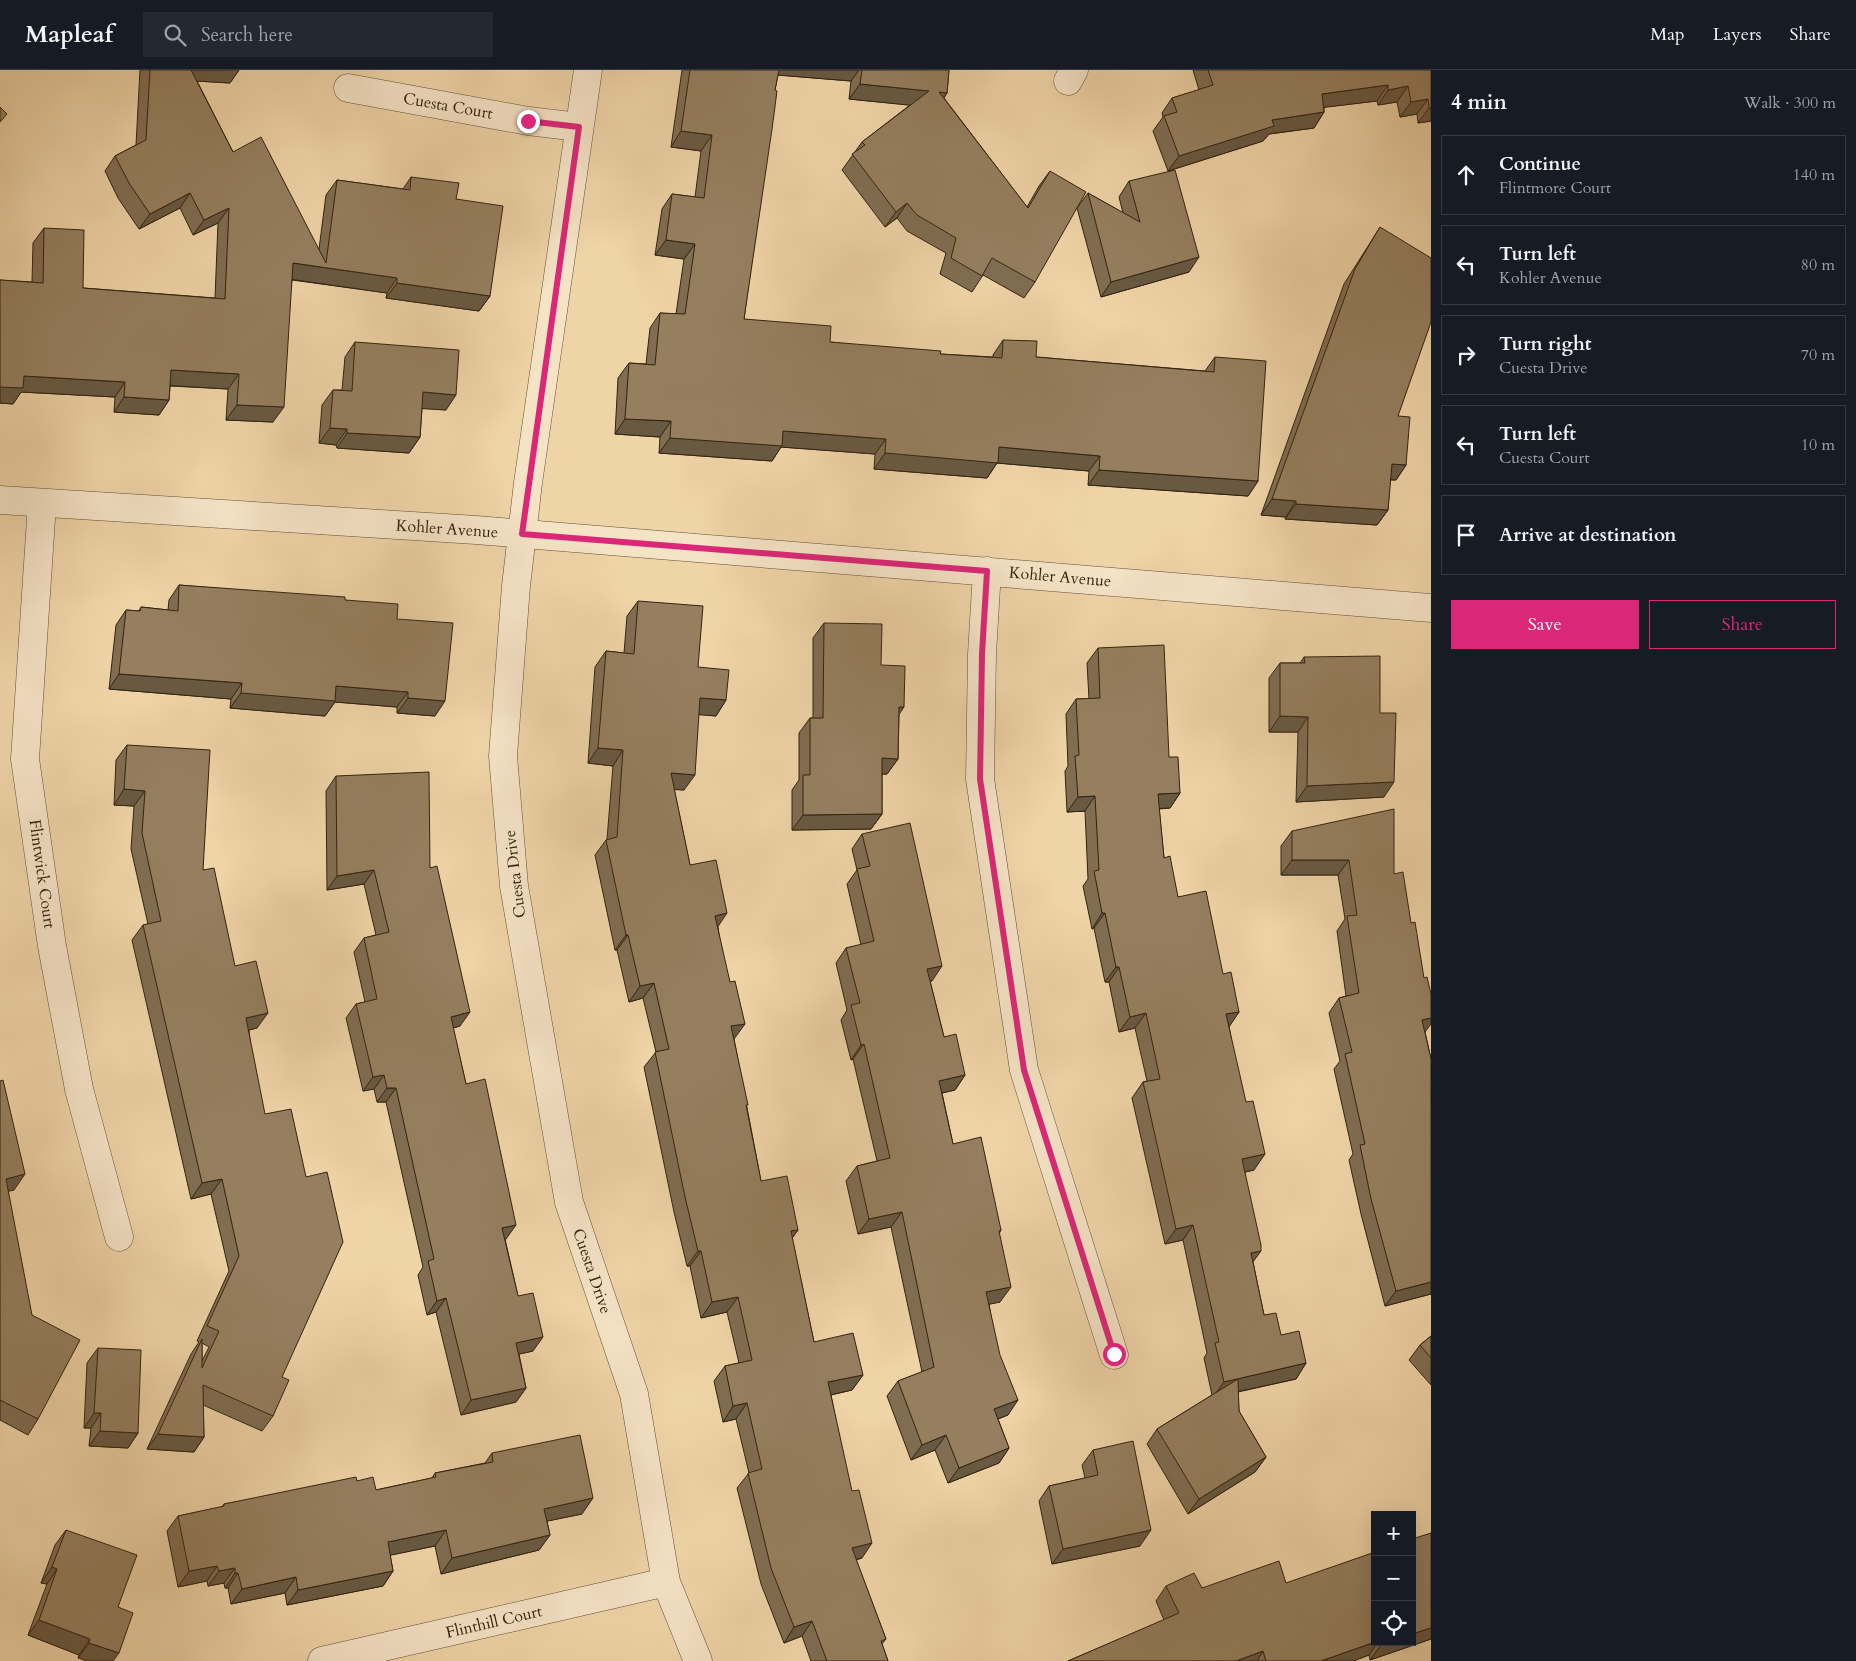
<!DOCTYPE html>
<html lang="en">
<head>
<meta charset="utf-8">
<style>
	:root { --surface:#171b24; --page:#242831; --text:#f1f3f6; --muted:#9ea1a6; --line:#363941; --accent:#db2777 }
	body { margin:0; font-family:Cardo,serif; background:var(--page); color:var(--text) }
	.controls { position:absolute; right:15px; bottom:15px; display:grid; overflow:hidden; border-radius:0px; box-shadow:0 5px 20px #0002 }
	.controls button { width:45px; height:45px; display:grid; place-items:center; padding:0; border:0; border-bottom:1px solid var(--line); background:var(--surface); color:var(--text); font:25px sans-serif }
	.stop { position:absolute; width:15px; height:15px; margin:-11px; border:4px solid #db2777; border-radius:50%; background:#fff }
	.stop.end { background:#db2777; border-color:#fff; box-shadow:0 1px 5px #0008 }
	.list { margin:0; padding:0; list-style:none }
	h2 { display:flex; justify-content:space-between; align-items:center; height:65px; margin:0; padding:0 20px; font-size:21px }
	h2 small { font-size:16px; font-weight:400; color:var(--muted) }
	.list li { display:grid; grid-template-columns:32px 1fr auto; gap:15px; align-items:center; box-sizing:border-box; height:80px; margin:0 10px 10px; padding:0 10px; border:1px solid var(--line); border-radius:0px }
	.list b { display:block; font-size:19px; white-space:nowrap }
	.list p { margin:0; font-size:16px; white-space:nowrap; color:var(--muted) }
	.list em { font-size:16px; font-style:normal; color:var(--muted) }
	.actions { display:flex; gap:10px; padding:15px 20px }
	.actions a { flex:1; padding:11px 0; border:1px solid var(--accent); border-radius:0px; text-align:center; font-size:18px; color:var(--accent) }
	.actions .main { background:var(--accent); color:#fff }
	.icon { flex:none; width:28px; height:28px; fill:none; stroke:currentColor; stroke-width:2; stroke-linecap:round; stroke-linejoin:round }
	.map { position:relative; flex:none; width:1431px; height:1591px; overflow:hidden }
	header { display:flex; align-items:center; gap:30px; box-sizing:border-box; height:70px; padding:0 25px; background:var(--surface); border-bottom:1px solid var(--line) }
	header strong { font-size:24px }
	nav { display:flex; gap:28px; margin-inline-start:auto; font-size:18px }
	.search { width:350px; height:45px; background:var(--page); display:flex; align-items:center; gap:12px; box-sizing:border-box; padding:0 18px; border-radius:0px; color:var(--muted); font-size:19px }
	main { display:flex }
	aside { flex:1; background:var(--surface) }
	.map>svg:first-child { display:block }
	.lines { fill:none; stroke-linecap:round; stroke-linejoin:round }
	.minor-casing { stroke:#624f35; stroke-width:29 }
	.minor { stroke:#f5e3c6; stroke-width:28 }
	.wall { fill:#806d52; stroke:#33230f; fill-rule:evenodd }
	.shaded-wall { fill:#685942; stroke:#33230f }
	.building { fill:#957f5f; stroke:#33230f }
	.route { stroke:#db2777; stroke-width:6 }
	.labels { text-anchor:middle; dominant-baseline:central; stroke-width:4.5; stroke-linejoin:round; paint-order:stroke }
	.street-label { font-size:16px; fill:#33230f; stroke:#f5e3c6 }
</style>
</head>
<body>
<header>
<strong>Mapleaf</strong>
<div class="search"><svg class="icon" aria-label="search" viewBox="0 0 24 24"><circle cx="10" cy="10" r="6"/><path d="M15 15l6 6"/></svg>Search here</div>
<nav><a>Map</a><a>Layers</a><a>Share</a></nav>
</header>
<main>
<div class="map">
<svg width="1431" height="1591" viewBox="0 0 1431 1591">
	<rect width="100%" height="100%" fill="#efd4a8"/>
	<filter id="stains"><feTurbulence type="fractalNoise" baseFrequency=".004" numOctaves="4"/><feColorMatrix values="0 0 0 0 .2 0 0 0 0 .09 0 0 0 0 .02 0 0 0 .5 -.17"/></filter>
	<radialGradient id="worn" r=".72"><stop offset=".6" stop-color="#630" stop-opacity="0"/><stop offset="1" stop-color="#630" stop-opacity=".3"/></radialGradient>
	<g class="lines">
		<defs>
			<path id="minor" d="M588,0L528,413L516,516L503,686L514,816L569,1132L634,1324L666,1512L698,1591
				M1068,11L1074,0
				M348,18L528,51L579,57
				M0,430L476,460L1431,538
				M42,434L25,689L52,876L79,1019L119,1167
				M987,501L982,584L980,709L1024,1000L1114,1285
				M322,1591L666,1512"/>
		</defs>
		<use href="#minor" class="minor-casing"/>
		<use href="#minor" class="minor"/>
	</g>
	<path class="wall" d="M140,0H239L230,13L197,11L233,82L319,179L326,125L337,110L403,119L411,107L456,129L490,226L479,241L386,228L387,223L292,210L273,352L226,350L228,319L170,316L169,330L159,345L114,342L115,327L21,322L13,334L0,333V210L32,212L33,173L44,158L83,218L215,228L218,153L193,165L180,138L139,159L118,128L105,101L115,86L136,75Z
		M682,0H949L947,23L944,28L1027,137L1039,116L1050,101L1035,212L1024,228L983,205L972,222L940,204L946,183L907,161L897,148L885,157L842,100L862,72L910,35L849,29L851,11L778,5L775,20L744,249L830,272L940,284L993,287V285L1003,270L1036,287L1205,301L1215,287L1258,411L1248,426L1088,415L1089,401L997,393L987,408L874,399L875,384L781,377L772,391L659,383L660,367L615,364L618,308L629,293L646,294L650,258L660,243L676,244L684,189L655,185L662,139L672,124L695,127L701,81L671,77Z
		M1193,0H1431V51L1418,53L1417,44L1400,47L1397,32L1378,35L1377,31L1324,37V42L1314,58L1269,64L1263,71L1168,101L1153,61L1163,47L1162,43L1172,28L1199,20Z
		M1129,111L1189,202L1101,227L1077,138L1088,123L1123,143L1119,127Z
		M1380,157L1398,346L1406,395L1396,410H1390L1388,440L1377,455L1285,449L1286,447L1261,445L1344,214L1370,173Z
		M355,272L446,340L422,338L420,367L409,383L337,378L336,375L319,373L322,335L333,320H342L345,287Z
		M179,515L345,530L397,549L435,646L397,643V637L335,632L325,646L230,638L231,629L109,619L116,555L126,540L139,541L141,537L168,540L169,530Z
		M638,531L698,597L726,630L716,646L699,644L684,720L674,719L690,795L718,857L734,969L761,1111L798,1160L792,1168L814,1272L863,1305L852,1320L831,1325L862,1488L856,1490L886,1569L882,1574L888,1591H811L802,1566L784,1573L761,1514L737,1418L749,1403L736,1349L723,1352L714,1311L725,1296L739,1293L727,1242L701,1248L690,1196H687L674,1142L644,997L656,982L643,928L629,932L617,880H615L595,785L606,770L607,769L613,696L588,693L595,597L606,581L624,583L627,546Z
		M824,553L881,595L899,645L898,689L887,704H882V744L871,759L792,760V720L799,710V663L810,648H813V568Z
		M1098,578L1169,687L1180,723L1170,738L1159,739L1164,788L1178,827L1223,904L1239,942L1229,956L1254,1100L1245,1102L1253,1192L1264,1245L1281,1265L1306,1293L1296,1309L1238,1322L1239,1341L1266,1387L1255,1402L1188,1444L1147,1374L1157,1359L1212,1325L1204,1288L1207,1283L1183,1170L1165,1174L1132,1028L1143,1012L1147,1011L1135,958L1119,962L1109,912H1105L1094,858L1092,859L1083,816L1088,809L1085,741L1067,742L1065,701L1068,696L1066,644L1076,629H1089L1087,593Z
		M1304,587L1380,643L1384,727L1296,732L1298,662H1269V608L1280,593H1300Z
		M127,675L203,800L235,896L257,958L249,960L282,1307L273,1346L262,1361L203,1335L204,1367L194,1382L147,1379L191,1284L199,1272L197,1271L229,1201L211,1124L191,1129L132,870L143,855L148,854L131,779L134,736L114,735L116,690ZM202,1273L209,1277L202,1291Z
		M336,706L430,798L460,956L453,958L466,1014L506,1169H505L518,1226L533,1281L519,1284L526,1318L516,1332L461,1345L436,1242L427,1245L418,1205L423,1197L386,1032H377L374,1019L363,1021L346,948L356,934L365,932L354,882L364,868L376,865L364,814L327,820L326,721Z
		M1292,761L1394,804L1425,962L1431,989V1224L1385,1236L1361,1144L1349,1090L1353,1084L1334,999L1340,991L1329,943L1339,928L1346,926L1337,861L1345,849L1338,805H1281V776Z
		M862,764L932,911H930L944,967L965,1005L955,1020L942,1023L953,1074L1001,1160L999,1164L1000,1232L989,1234L1008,1345L998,1349L1009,1378L999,1393L948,1413L935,1380L911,1390L887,1326L898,1311L922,1302L891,1157L858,1164L846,1111L857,1096L877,1091L853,989L851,990L841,950L847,940L836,893L846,878L861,875L847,814L857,800L852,779Z
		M0,1011L14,1120L8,1121L38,1349L28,1365L0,1350Z
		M1431,1266V1315L1409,1290L1420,1275Z
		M98,1278L138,1363L128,1378L89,1376L91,1358H84L87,1293Z
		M1093,1380L1140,1476L1052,1494L1039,1431L1049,1416L1085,1408L1082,1395Z
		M492,1383L582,1444L547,1451L550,1465L539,1480L441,1504L435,1476L390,1485L393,1501L383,1516L287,1535L285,1523L231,1534L228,1518H225L224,1513L208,1516L207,1511L178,1517L167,1461L178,1446L222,1437L224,1434L357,1411L376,1420L432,1408L435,1403L485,1393Z
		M66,1460L118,1537L78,1588L79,1585L28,1565L47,1514L41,1513L55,1475Z
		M1431,1463V1569L1370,1590L1369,1585L1353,1591H1068L1164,1550L1156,1531L1166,1516L1202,1518L1286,1513L1375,1572H1412Z"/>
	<path class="shaded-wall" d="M185,0H239L230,13L178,10Z
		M777,0H859L851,11L777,5Z
		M860,14L929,21L918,36L849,29Z
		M1388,15L1377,31L1311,39L1322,24Z
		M1408,16L1397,32L1378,35L1388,20Z
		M939,22L947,23L937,38Z
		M1428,29L1417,44L1400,47L1411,32Z
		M1429,38H1431V51L1418,53Z
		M1324,42L1314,58L1269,64L1263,71L1168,101L1179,86L1272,50Z
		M681,61L712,65L701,81L671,77Z
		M190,123L180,138L139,159L150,144Z
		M907,133L897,148L885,157L896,142Z
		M229,138L218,153L193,165L204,150Z
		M666,170L695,174L684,189L655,185Z
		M1199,187L1189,202L1101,227L1111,212Z
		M293,193L397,208L387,223L282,208Z
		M397,213L490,226L479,241L386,228Z
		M171,300L239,304L228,319L161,315Z
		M24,306L125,312L115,327L21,322L13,334L0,333V317Z
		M423,322L456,325L446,340L412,338Z
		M124,327L169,330L159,345L114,342Z
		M237,335L284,337L273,352L226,350Z
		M625,349L671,351L660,367L615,364Z
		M330,358L347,359L336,375L319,373Z
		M783,361L886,369L875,384L781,377L772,391L659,383L670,368Z
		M347,363L420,367L409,383L337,378Z
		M999,377L1100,386L1089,401L997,393L987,408L874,399L885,383Z
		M1392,394L1406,395L1396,410L1381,409Z
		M1099,400L1258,411L1248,426L1088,415Z
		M1272,429L1296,431L1286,447L1261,445Z
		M1296,434L1388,440L1377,455L1285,449Z
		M119,604L242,613L231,629L109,619Z
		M336,616L408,622L397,637L335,632L325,646L230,638L241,623Z
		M408,628L445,631L435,646L397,643Z
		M700,628L726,630L716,646L689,644Z
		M899,637H904L894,652Z
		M1280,646L1308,647L1298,662H1269Z
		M598,678L623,680L613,696L588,693Z
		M882,688L898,689L887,704H872Z
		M671,703L695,705L684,720L660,719Z
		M1394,712L1384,727L1296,732L1307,716Z
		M124,719L145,721L134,736L114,735Z
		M1180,723L1170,738L1147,739L1158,724Z
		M1095,726L1085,741L1067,742L1078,727Z
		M882,744L871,759L792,760L803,745Z
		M1292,790H1349L1338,805H1281Z
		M374,800L364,814L327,820L337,806Z
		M727,843L717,858L715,846Z
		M1102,843H1105L1094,858L1092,859Z
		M626,865H628L617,880H615Z
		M942,896L932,911L917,914L927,899Z
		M1116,897H1119L1109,912H1105Z
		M654,913L643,928L629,932L640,916Z
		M470,942L460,956L441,961L451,947Z
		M1239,942L1229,957L1226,944Z
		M268,943L257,958L236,963L246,948Z
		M1146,943L1135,958L1119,962L1130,947Z
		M1431,948V954L1425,962L1411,965L1422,950Z
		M745,954L734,969L720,972L731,956Z
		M864,974L853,989L851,990L861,975Z
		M384,1005L374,1019L363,1021L373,1007Z
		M965,1005L955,1020L928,1026L939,1011Z
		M387,1018H396L386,1032H377Z
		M1265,1084L1254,1100L1232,1105L1242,1089Z
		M25,1104L14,1120L0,1123L6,1109Z
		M222,1109L211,1124L191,1129L202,1113Z
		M902,1142L891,1157L858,1164L869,1149Z
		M516,1155L506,1169L492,1172L502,1158Z
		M1193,1155L1183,1170L1165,1174L1176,1159Z
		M798,1160L787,1175L791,1161Z
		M698,1181H701L690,1196H687Z
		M1261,1181L1250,1196L1251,1183Z
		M1431,1212V1224L1385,1236L1396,1221Z
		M1011,1217L1000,1232L976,1237L986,1222Z
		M738,1227L727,1242L701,1248L712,1232Z
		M446,1228L436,1242L427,1245L437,1231Z
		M543,1267L533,1281L506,1287L516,1273Z
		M1306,1293L1296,1309L1213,1327L1224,1312Z
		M863,1305L852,1320L817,1328L828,1312Z
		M526,1318L516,1332L461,1345L471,1330Z
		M1018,1330L1008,1345L984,1354L994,1339Z
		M747,1333L736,1349L723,1352L733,1336Z
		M94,1343H101L91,1358H84Z
		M100,1361L138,1363L128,1378L89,1376Z
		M158,1364L204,1367L194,1382L147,1379Z
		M946,1365L935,1380L911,1390L922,1375Z
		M1009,1378L999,1393L948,1413L959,1398Z
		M1266,1387L1255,1402L1188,1444L1199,1429Z
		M593,1428L582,1444L533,1454L544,1439Z
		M446,1460L435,1476L377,1488L388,1472Z
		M1151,1460L1140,1476L1052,1494L1063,1479Z
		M550,1465L539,1480L441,1504L452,1488Z
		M872,1473L862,1488L841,1493L852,1478Z
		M217,1496L207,1511L178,1517L189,1501Z
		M52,1497L57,1499L47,1514L41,1513Z
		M235,1498L224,1513L208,1516L219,1501Z
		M393,1501L383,1516L287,1535L298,1520Z
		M235,1503H238L228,1518H225Z
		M296,1507L285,1523L231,1534L242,1519Z
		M39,1550L90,1569L79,1585L28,1565Z
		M812,1551L802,1566L784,1573L794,1557Z
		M1431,1558V1569L1370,1590L1381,1575L1389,1572H1412V1564Z
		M1375,1572H1378L1369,1585L1353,1591H1321Z
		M89,1573L119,1583L113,1591H87L78,1588Z
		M1263,1581L1257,1591H1236Z"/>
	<path class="building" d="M150,0H191L233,82L261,67L326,193L337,110L410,120L411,107L459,113L456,129L503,136L490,226L397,213V208L293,193L284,337L237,335L239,304L171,300L169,330L124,327L125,312L24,306L23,318L0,317V210L43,213L44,158L84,160L83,218L225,229L229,138L204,150L190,123L150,144L129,113L115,86L146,70Z
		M690,0H779L775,20L777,21L772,59L744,249L831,256L830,272L941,281L940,284L1002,288L1003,270L1037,271L1036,287L1214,302L1215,287L1266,291L1258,411L1099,400L1100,386L999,377L998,393L885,383L886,369L783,361L782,376L670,368L671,351L625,349L629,293L655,295L660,243L685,244L695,174L666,170L672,124L704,128L712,65L681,61Z
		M862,0H949L947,23L939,22L1028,138L1050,101L1086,122L1035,212L992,188L982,206L951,188L956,168L917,145L907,133L896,142L852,84L865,75L862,72L929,21L860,14Z
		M1208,0H1431V38H1429L1428,29L1411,32L1408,16L1388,20V15L1322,24L1324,42L1272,50L1274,56L1179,86L1164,46L1177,42L1172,28L1213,15Z
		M0,37L7,44L0,52Z
		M1175,100L1199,187L1111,212L1088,123L1140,152L1129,111Z
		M1380,157L1431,188V252L1398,346L1410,347L1406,395L1392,394L1388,440L1296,434V431L1272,429L1355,199Z
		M355,272L459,280L456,325L423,322L420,367L347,363V359L330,358L333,320L352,321Z
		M179,515L345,527V530L398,534L397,549L453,553L445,631L408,628V622L336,616L335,631L241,623L242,613L119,604L126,540L140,541L141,537L178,541Z
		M638,531L703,536L698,597L729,600L726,630L700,628L695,705L671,703L690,795L716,790L727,843L715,846L730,912L735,911L745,954L731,956L748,1035H746L761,1111L787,1106L798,1160L791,1161L814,1272L853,1263L863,1305L828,1312L852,1421L859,1420L872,1473L852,1478L886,1569L881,1571L888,1591H827L812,1551L794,1557L771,1498L748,1403L762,1399L747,1333L733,1336L725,1296L752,1290L738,1227L712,1232L701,1181H698L685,1127L655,982L669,979L654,913L640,916L628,865H626L606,770L617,767L623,680L598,678L606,581L634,584Z
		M824,553L882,554L881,595L905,596L904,637H899L898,689L882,688V744L803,745V705H810V648H823Z
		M1164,575L1169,687H1178L1180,723L1158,724L1164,788L1170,786L1178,827L1206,821L1223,904L1231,902L1239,942L1226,944L1246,1032L1253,1031L1265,1084L1242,1089L1261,1175V1181L1251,1183L1264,1245L1276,1243L1281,1265L1299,1261L1306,1293L1224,1312L1215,1273L1219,1272L1193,1155L1176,1159L1143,1012L1160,1009L1146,943L1130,947L1119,897H1116L1105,843H1102L1094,801L1099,800L1095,726L1078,727L1075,686L1079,685L1076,629L1100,628L1098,578Z
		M1380,586V643H1396L1394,712L1307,716L1308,647L1280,646V593H1305L1304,587Z
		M127,675L210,680L203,800L214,798L235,896L256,891L268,943L246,948L265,1044L291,1039L306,1107L327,1102L343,1172L282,1307L289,1310L273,1346L203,1315L204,1367L158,1364L202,1269V1298L219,1261L207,1256L239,1186L222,1109L202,1113L143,855L161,851L142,763L145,721L124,719Z
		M429,702L430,798L437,796L470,942L451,947L466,1014L485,1009L516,1155L502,1158L518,1226L533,1223L543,1267L516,1273L526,1318L471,1330L446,1228L437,1231L428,1191L434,1189L396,1018H387L384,1005L373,1007L356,934L377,929L364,868L389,862L374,800L337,806L336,706Z
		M1394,739V804L1403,802L1411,853L1415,852L1424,908L1427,907L1431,924V948L1422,950L1431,989V1212L1396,1221L1371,1129L1360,1075L1365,1074L1345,984L1352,982L1339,928L1359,923L1347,846L1357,845L1349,790H1292V761Z
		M910,753L942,896L927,899L944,967L956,964L965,1005L939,1011L953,1074L981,1067L1001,1160L999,1161L1011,1217L986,1222L1000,1285L1018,1330L994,1339L1009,1378L959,1398L946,1365L922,1375L898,1311L934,1297L902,1142L869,1149L857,1096L890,1088L864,974L861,975L851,935L860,933L846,878L874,871L857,799L870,796L862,764Z
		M3,1010L25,1104L6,1109L32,1245L80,1270L38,1349L0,1330V1011Z
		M1431,1266V1288L1420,1275Z
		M98,1278L141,1280L138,1363L100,1361L101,1343H94Z
		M1238,1309L1239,1341L1266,1387L1199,1429L1157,1359Z
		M580,1365L593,1428L544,1439L550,1465L452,1488L446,1460L388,1472L393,1501L298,1520L296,1507L242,1519L238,1503H235V1498L219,1501L217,1496L189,1501L178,1446L224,1436V1434L356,1407L357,1411L373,1407L376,1420L436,1407L435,1403L493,1392L492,1383Z
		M1133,1371L1151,1460L1063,1479L1049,1416L1098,1405L1093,1380Z
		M66,1460L137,1485L118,1537L133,1543L119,1583L89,1573L90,1569L39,1550L57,1499L52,1497Z
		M1431,1463V1558L1412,1564V1469Z
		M1375,1482V1572L1321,1591H1266L1263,1581L1236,1591H1068L1179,1543L1166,1516L1194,1503L1202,1518L1279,1491L1286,1513Z
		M1380,1572H1389L1381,1575Z"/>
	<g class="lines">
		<path class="route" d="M528,51L579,57L522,464L987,501L982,584L980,709L1024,1000L1114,1284"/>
	</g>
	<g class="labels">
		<g class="street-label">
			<text transform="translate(448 36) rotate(10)">Cuesta Court</text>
			<text transform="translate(447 459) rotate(4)">Kohler Avenue</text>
			<text transform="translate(1060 507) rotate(5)">Kohler Avenue</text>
			<text transform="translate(42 804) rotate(82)">Flintwick Court</text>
			<text transform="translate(515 804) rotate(-97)">Cuesta Drive</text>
			<text transform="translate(592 1201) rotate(71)">Cuesta Drive</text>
			<text transform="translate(494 1552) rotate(-13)">Flinthill Court</text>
		</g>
	</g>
	<rect width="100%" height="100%" filter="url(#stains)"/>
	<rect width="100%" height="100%" fill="url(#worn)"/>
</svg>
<div class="controls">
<button>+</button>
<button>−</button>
<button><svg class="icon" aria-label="locate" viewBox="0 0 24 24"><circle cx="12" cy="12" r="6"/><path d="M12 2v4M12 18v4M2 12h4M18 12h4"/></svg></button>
</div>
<div class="stop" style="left:1114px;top:1284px"></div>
<div class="stop end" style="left:528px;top:51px"></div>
</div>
<aside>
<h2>4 min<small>Walk · 300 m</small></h2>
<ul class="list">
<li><svg class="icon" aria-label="ahead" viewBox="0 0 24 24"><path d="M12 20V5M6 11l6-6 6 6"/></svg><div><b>Continue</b><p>Flintmore Court</p></div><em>140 m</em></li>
<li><svg class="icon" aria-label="left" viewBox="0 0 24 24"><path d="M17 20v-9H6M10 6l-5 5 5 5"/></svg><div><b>Turn left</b><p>Kohler Avenue</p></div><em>80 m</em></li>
<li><svg class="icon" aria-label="right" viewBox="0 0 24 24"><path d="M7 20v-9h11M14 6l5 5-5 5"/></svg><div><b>Turn right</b><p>Cuesta Drive</p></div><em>70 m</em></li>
<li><svg class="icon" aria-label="left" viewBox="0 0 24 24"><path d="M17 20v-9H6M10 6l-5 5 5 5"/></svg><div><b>Turn left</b><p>Cuesta Court</p></div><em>10 m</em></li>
<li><svg class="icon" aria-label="arrive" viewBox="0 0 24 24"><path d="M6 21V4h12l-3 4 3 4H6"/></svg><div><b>Arrive at destination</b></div></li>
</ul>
<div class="actions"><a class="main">Save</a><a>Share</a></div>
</aside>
</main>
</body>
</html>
